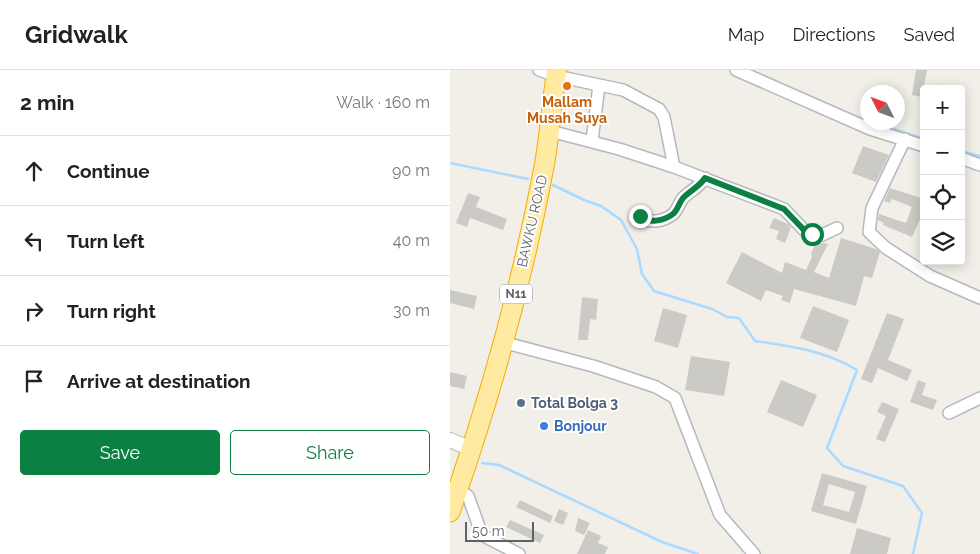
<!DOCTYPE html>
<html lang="en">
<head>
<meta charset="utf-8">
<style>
	:root { --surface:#fff; --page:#f2f2f2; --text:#222; --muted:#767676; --line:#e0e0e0; --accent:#0b8043 }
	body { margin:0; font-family:Raleway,sans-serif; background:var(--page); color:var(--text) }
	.controls { position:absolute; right:15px; top:15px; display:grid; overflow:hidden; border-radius:5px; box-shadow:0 2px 12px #0003 }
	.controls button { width:45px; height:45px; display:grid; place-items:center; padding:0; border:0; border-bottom:1px solid var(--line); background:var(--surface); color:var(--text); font:25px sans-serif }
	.compass { position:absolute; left:410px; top:15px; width:45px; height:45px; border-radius:50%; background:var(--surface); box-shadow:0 2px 12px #0003; rotate:312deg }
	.scale { position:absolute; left:15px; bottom:12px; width:69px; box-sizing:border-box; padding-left:5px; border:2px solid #5f6368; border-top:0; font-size:14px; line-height:18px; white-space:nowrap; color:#5f6368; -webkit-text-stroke:4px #fff; paint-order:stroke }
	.stop { position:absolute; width:15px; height:15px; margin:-11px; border:4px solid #0b8043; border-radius:50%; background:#fff }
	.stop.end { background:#0b8043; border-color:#fff; box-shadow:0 1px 5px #0008 }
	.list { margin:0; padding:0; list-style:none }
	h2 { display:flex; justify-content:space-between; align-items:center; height:65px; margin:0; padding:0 20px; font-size:21px }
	h2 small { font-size:16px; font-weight:400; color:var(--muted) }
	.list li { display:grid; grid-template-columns:32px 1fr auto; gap:15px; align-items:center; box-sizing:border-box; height:70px; padding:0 20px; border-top:1px solid var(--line) }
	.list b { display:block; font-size:19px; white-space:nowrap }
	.list em { font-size:16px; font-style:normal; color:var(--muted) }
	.actions { display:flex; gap:10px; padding:15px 20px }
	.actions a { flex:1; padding:11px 0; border:1px solid var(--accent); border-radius:5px; text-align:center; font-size:18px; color:var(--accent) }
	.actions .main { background:var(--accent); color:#fff }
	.icon { flex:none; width:28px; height:28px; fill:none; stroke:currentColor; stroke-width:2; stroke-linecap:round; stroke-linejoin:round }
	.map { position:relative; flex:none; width:530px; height:484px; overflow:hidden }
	header { display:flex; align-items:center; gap:30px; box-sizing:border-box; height:70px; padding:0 25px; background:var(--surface); border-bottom:1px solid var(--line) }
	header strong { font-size:24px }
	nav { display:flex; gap:28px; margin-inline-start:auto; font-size:18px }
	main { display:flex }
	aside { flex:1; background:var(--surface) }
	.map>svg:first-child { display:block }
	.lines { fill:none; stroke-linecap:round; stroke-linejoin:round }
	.stream { stroke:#aadaff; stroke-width:2.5 }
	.building { fill:#cccac5; fill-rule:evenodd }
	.minor-casing { stroke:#b5b8bc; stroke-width:14 }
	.tertiary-casing { stroke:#b5b8bc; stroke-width:16 }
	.trunk-casing { stroke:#f9ab00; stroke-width:21 }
	.minor { stroke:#fff; stroke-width:11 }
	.tertiary { stroke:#fff; stroke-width:14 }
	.trunk { stroke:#feeaa1; stroke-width:19 }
	.route { stroke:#0b8043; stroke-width:6 }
	.food-dot { fill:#e8710a; stroke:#fff; stroke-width:2 }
	.service-dot { fill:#5c6f8a; stroke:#fff; stroke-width:2 }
	.shop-dot { fill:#3f7fe0; stroke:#fff; stroke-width:2 }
	.labels { text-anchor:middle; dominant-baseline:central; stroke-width:4; stroke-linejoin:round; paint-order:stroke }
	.shield { fill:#fff; stroke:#8f9295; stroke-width:1 }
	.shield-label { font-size:12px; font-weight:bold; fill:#5f6368 }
	.food-label { font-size:14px; font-weight:bold; fill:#c56008; stroke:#fff }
	.street-label { font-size:14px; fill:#5f6368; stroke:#fff }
	.service-label { font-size:14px; font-weight:bold; fill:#4e5e75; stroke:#fff; text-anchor:start }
	.shop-label { font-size:14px; font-weight:bold; fill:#366cbe; stroke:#fff; text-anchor:start }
</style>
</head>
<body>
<header>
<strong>Gridwalk</strong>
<nav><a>Map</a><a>Directions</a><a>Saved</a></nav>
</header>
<main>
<aside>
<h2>2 min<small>Walk · 160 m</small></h2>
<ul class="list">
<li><svg class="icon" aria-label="ahead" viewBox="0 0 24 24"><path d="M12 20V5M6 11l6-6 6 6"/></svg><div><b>Continue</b></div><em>90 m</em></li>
<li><svg class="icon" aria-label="left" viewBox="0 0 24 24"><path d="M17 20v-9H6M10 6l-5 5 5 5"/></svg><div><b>Turn left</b></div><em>40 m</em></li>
<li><svg class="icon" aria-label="right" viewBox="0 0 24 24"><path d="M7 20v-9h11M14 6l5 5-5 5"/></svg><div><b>Turn right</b></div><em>30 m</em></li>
<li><svg class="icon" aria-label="arrive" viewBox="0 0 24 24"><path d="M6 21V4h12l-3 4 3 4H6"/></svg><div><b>Arrive at destination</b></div></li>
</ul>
<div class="actions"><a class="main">Save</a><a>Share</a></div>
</aside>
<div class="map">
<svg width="530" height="484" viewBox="0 0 530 484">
	<rect width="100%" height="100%" fill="#f1efe8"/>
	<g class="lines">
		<path class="stream" d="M410,49L418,51
			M423,52L474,69
			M511,81L530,86
			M0,93L78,109
			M103,115L134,130L151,136L171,150L187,179L192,204L204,221L262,239L277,247L289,248L305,271C341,276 376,281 407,300L377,378L393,396L453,416L472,443L463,484
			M32,393L49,395L212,472L248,484"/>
	</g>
	<path class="building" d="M466,0H477L472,27L462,25Z
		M413,76L439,85L426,112L402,103Z
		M440,118L474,129L472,145L462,167L433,155L434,153L428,150L429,144L456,153L462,137L442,129L440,133L434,131Z
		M18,123L30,127L26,137L57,149L53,160L20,148L17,157L6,153Z
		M324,148L338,154L341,157L335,173L326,169L329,161L319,158Z
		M391,168L426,179L430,182L422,208L414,206L406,236L344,219L340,233L331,230L333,226L316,220L311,231L276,213L292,182L332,203L335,192L356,200L362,187L361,183L367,172L378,174L364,202L379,208Z
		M0,220L27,226L24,239L0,233Z
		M132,227L148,229L146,250L140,249L138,270H128Z
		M363,236L399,250L387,282L350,268Z
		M213,238L237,245L228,278L204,271Z
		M437,243L454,249L438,290L462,300L457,311L428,298L422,313L411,309Z
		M241,286L280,292L274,326L235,320Z
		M0,302L17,306L14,319L0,316Z
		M331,310L367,325L353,357L317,342Z
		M468,310L476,313L472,325L487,330L483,340L460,332Z
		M432,332L449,339L435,372L426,369L436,346L427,342Z
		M372,403L417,416L406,454L361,441ZM379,414L405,422L399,442L373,435Z
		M70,430L103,446L100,453L66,437Z
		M109,439L118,443L113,455L104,451Z
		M128,448L140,453L134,465L125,461Z
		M60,450L94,465L90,473L56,457Z
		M407,458L441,468L437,484H400Z
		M138,460L151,466L148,473L158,477L155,484H127Z"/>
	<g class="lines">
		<defs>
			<path id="minor" d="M89,0L106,6L173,20L209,39L214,47L224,97
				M286,0L420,59L474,76
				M100,61L169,79L224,97L334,139L354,160L362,164L372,165L387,158
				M455,69L422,138L419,162L436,178L480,206L530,228
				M142,71L149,15
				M511,88L530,95
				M190,146C198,154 213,152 223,144C228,140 229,132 234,127C241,121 249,117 255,108
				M52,272L143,296L206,317L225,328L270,445L304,484
				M499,343L530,328
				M8,420L18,426L32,465L69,484"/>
			<path id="tertiary" d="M0,370L21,379"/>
			<path id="trunk" d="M0,442C39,332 71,217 93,102C100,68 101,34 107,0"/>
		</defs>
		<use href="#minor" class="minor-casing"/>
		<use href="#tertiary" class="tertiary-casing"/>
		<use href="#trunk" class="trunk-casing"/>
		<use href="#minor" class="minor"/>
		<use href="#tertiary" class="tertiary"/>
		<use href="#trunk" class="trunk"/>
	</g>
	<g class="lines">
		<path class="route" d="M190,146C198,154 214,151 223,144C228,140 229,132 234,127C241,120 249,117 255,108L334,139L354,160L362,164"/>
	</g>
	<circle class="food-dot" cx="117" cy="16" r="5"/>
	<circle class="service-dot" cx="71" cy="333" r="5"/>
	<circle class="shop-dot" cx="94" cy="356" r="5"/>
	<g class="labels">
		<rect class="shield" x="50" y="214.5" width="32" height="19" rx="4"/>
		<g class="shield-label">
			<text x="66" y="224">N11</text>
		</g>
		<g class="food-label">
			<text x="117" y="32">Mallam<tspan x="117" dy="16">Musah Suya</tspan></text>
		</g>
		<g class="street-label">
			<text transform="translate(82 151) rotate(-77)">BAWKU ROAD</text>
		</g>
		<g class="service-label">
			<text x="81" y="333">Total Bolga 3</text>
		</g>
		<g class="shop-label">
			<text x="104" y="356">Bonjour</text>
		</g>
	</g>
</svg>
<div class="controls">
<button>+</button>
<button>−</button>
<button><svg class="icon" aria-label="locate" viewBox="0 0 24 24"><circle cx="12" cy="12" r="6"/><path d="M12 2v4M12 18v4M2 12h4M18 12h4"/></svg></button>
<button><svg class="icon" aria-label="layers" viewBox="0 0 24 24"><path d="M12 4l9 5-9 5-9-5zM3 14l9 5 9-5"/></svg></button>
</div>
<svg class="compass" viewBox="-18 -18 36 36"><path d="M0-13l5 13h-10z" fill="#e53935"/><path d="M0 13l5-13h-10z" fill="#767676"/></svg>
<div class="scale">50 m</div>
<div class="stop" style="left:362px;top:164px"></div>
<div class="stop end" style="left:190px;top:146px"></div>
</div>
</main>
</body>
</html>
